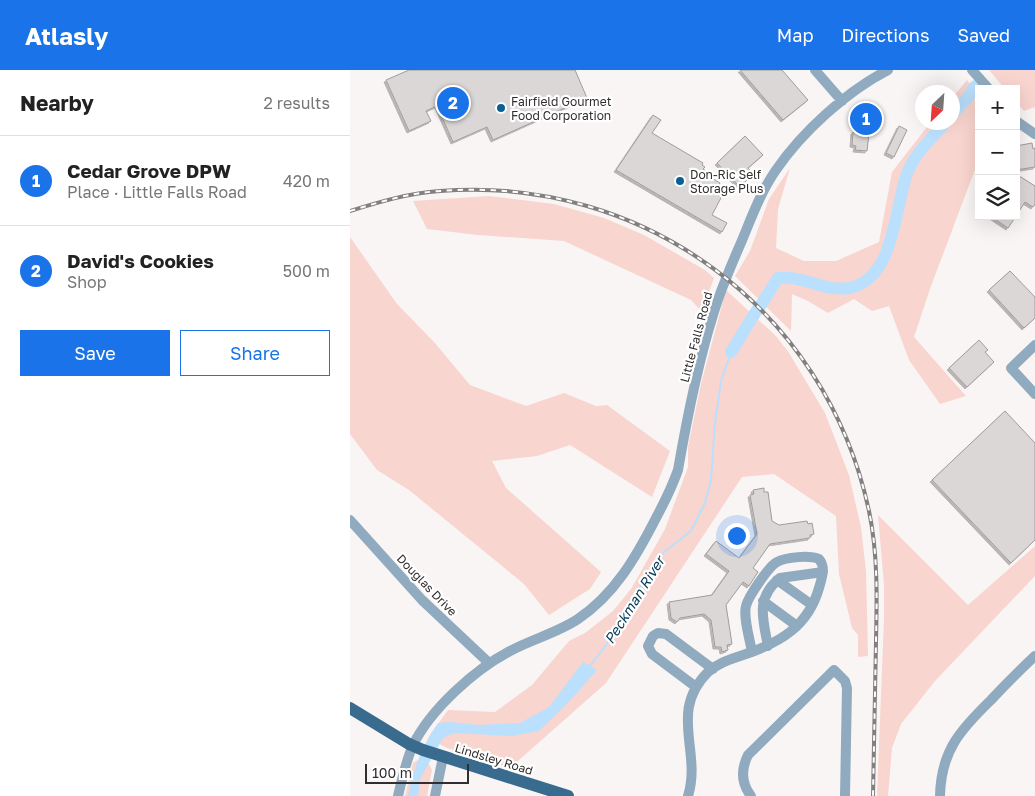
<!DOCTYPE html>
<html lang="en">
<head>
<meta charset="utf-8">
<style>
	:root { --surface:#fff; --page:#f2f2f2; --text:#222; --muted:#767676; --line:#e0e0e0; --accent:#1a73e8 }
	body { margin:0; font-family:"Golos Text",sans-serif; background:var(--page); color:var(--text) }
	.controls { position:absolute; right:15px; top:15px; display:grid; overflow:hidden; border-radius:0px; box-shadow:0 5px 20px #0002 }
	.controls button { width:45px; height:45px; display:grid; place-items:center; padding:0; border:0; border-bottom:1px solid var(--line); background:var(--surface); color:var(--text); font:25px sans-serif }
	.compass { position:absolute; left:565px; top:15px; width:45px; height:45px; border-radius:50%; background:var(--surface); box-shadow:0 5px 20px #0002; rotate:205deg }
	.scale { position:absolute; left:15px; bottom:12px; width:104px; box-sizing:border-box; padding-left:5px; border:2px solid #302e2e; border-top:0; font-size:14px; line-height:18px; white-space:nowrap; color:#302e2e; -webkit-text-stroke:4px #fff; paint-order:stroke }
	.you { position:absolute; left:386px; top:465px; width:18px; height:18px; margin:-12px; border:4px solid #fff; border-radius:50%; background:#1a73e8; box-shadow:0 0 0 8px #1a73e833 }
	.badge { display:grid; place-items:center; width:32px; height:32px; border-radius:50%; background:var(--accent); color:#fff; font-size:16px; font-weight:700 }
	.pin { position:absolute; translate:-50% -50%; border:2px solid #fff; box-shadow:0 1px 5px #0006 }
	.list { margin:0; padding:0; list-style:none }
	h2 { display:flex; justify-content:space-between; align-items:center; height:65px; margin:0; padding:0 20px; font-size:21px }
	h2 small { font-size:16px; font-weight:400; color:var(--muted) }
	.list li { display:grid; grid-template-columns:32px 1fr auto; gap:15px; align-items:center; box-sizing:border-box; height:90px; padding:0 20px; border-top:1px solid var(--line) }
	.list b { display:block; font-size:19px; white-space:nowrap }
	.list p { margin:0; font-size:16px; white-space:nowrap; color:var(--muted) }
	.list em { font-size:16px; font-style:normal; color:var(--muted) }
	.actions { display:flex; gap:10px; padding:15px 20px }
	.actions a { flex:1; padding:11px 0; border:1px solid var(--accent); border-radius:0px; text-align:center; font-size:18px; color:var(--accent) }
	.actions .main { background:var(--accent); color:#fff }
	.icon { flex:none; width:28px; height:28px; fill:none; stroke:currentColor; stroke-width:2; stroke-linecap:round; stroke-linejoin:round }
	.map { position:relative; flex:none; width:685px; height:726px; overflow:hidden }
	header { display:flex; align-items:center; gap:30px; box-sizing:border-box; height:70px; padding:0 25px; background:var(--accent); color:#fff }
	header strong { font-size:24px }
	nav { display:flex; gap:28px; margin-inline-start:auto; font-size:18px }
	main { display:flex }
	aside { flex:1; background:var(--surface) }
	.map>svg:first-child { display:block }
	.green { fill:#f8d5ce }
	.water { fill:#bbe0fd }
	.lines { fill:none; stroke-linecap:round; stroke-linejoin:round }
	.stream { stroke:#bbe0fd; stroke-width:2 }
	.river { stroke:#bbe0fd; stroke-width:12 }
	.building { fill:#dbd7d6; stroke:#a09c9c; filter:url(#shadow) }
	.minor { stroke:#90aabf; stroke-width:10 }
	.major { stroke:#386b8e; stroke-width:12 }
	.rail-casing { stroke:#827f7f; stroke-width:4 }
	.rail { stroke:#fff; stroke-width:2; stroke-dasharray:5.5; stroke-linecap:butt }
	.poi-dot { fill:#086192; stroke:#fff; stroke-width:2 }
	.labels { text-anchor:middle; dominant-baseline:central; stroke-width:4.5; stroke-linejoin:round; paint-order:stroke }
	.poi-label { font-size:12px; fill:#302e2e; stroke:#fff; text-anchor:start }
	.street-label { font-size:12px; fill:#302e2e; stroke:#fff }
	.water-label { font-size:14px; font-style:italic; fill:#023755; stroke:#fff }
</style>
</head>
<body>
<header>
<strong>Atlasly</strong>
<nav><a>Map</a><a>Directions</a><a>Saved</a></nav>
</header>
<main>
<aside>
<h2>Nearby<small>2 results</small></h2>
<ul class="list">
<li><span class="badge">1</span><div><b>Cedar Grove DPW</b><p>Place · Little Falls Road</p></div><em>420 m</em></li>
<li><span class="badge">2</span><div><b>David's Cookies</b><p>Shop</p></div><em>500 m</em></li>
</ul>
<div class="actions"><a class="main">Save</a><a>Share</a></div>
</aside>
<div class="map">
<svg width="685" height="726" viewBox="0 0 685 726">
	<defs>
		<filter id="shadow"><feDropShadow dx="-2" dy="2" stdDeviation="0" flood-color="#0004"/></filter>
	</defs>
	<rect width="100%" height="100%" fill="#f9f5f4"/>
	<path class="green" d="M639,0H685V37L674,41L666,32V19H655Z
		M617,10L629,25V89L581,216L564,267L616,326L590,334L559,290L539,236L522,241L504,229L478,243L458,231L442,224L441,261L385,206L400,181L419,129L440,98L428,139L426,178L454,191H486L529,172L542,102L580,53L602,52L603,27Z
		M139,126L204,134L254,148L294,165L355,200L364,208L352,242L341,230L214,171L128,165L77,159L63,131Z
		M0,167L47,234L84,272L120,315L176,336L214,323L246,336L257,335L320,381L302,427L220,375L187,386L142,391L156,418L251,502L240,519L199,545L174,514L59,420L27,400L0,364Z
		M376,220L426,266L439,283L475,343L499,405L511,457L516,501L518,586L508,587V565L502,558L489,504L486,446L424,404L392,407L256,613L160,698L97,678L78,668L98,640L145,642L182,615L219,571L235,563L263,541L281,519L315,459L338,397V377L351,314Z
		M528,445L618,535L685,476V506L585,611L551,654L542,678L538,726H527L534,549V515Z
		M68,690L79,694L82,700L77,726H55L63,693Z"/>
	<path class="water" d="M233,592L247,600L217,634L189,661L162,666L104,663L93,668L70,709L68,726H58C63,700 72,675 88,653L101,652L128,655L170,653L199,637Z"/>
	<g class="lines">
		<path class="stream" d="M240,596L256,575L283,527L314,482L341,461L355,433L361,410L365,353L371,311L381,282"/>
		<path class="river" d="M602,45L618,27L625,16
			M411,235L428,208C454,205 474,222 499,218C546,209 544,136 558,101C566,82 582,68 596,52
			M381,282L407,240"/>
	</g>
	<path class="building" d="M59,0H225L237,28L143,70L137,57L103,72L87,36L76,41L81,51L59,61L36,10Z
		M390,0H432L458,30L433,50Z
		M509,35L525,37L522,63H519L517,81L505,80L506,76L502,75L503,62H506Z
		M303,45L311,50L302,63L353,93L352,95L355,97L353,99L363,105L362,108L370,113L365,122L372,126L362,145L377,153L372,162L266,100Z
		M549,56L557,60L544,87L536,83Z
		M395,66L413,85L398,98L403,104L390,117L367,93Z
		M682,73L683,79L685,78V97L666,100V76Z
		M666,104L685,116V134L683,137L675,132L666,146Z
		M640,146H666L658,158Z
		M660,201L685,227V248L674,258L639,220Z
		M629,270L638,280L635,282L644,292L617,317L599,298Z
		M655,341L685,373V470L661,493L582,410Z
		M414,418V422H418L422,451L429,455L457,451L458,454L462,453L464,464L460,465V468L420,474L403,498L408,502L399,516L393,512L376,535L382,574L377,575L378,580L372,582L371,577H365L361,550L354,544L330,548L327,552L321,548L319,532L362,525L379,501L356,484L366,471L389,488L407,464L400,425L404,424L403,420Z"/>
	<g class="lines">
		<path class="minor" d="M465,0L492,31
			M622,0L639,19
			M666,51L685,64
			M685,275L661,298L685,324
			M0,450L72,530L139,593
			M427,510L462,535
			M413,531L447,556
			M418,576C413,549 405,528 430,508L473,502
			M346,617L302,584L298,576L303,566L308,563L316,564L363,599
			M48,726C52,709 56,691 63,675C81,639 124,600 160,581C182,569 207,563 228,549C265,524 286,487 306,448C314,433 322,417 328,400C337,348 347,296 363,245C370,221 380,198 390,175C401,149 410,123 426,100C452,62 497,21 538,0
			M85,726L93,687
			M338,726C352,681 318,642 358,602C369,592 382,589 396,584C431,572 458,556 469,518C472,508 476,497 469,489C460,485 436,487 427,492C419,496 398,527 396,536C393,547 400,570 402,582
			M401,726C391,713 391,699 398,685L484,600L495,611L497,618L495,726
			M590,726C591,681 610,660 641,630C655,615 670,600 685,586"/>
		<path class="major" d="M0,638L59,674L73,680L218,726"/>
		<defs>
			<path id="rail" d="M0,141C29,132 59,123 90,121C294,105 476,240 519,441C528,484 527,528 526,571C525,623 524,674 523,726"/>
		</defs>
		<use href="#rail" class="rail-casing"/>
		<use href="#rail" class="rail"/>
	</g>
	<g class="poi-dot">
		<circle cx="151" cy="38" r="5"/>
		<circle cx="330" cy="111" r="5"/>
	</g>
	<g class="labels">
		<g class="poi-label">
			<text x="161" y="31">Fairfield Gourmet<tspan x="161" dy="14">Food Corporation</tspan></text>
			<text x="340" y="104">Don-Ric Self<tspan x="340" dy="14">Storage Plus</tspan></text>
		</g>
		<g class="street-label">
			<text transform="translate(346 267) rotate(-75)">Little Falls Road</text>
			<text transform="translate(77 515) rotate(46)">Douglas Drive</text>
			<text transform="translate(144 689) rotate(17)">Lindsley Road</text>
		</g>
		<g class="water-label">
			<text transform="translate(284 530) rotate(-58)">Peckman River</text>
		</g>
	</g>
</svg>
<div class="controls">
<button>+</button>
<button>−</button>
<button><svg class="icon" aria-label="layers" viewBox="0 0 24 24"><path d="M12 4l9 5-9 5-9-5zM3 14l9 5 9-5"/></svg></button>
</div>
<svg class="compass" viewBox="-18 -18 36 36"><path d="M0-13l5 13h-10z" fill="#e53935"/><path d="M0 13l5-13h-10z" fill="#767676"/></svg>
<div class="scale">100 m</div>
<div class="you"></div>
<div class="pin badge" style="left:516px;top:49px">1</div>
<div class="pin badge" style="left:103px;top:33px">2</div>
</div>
</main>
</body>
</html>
